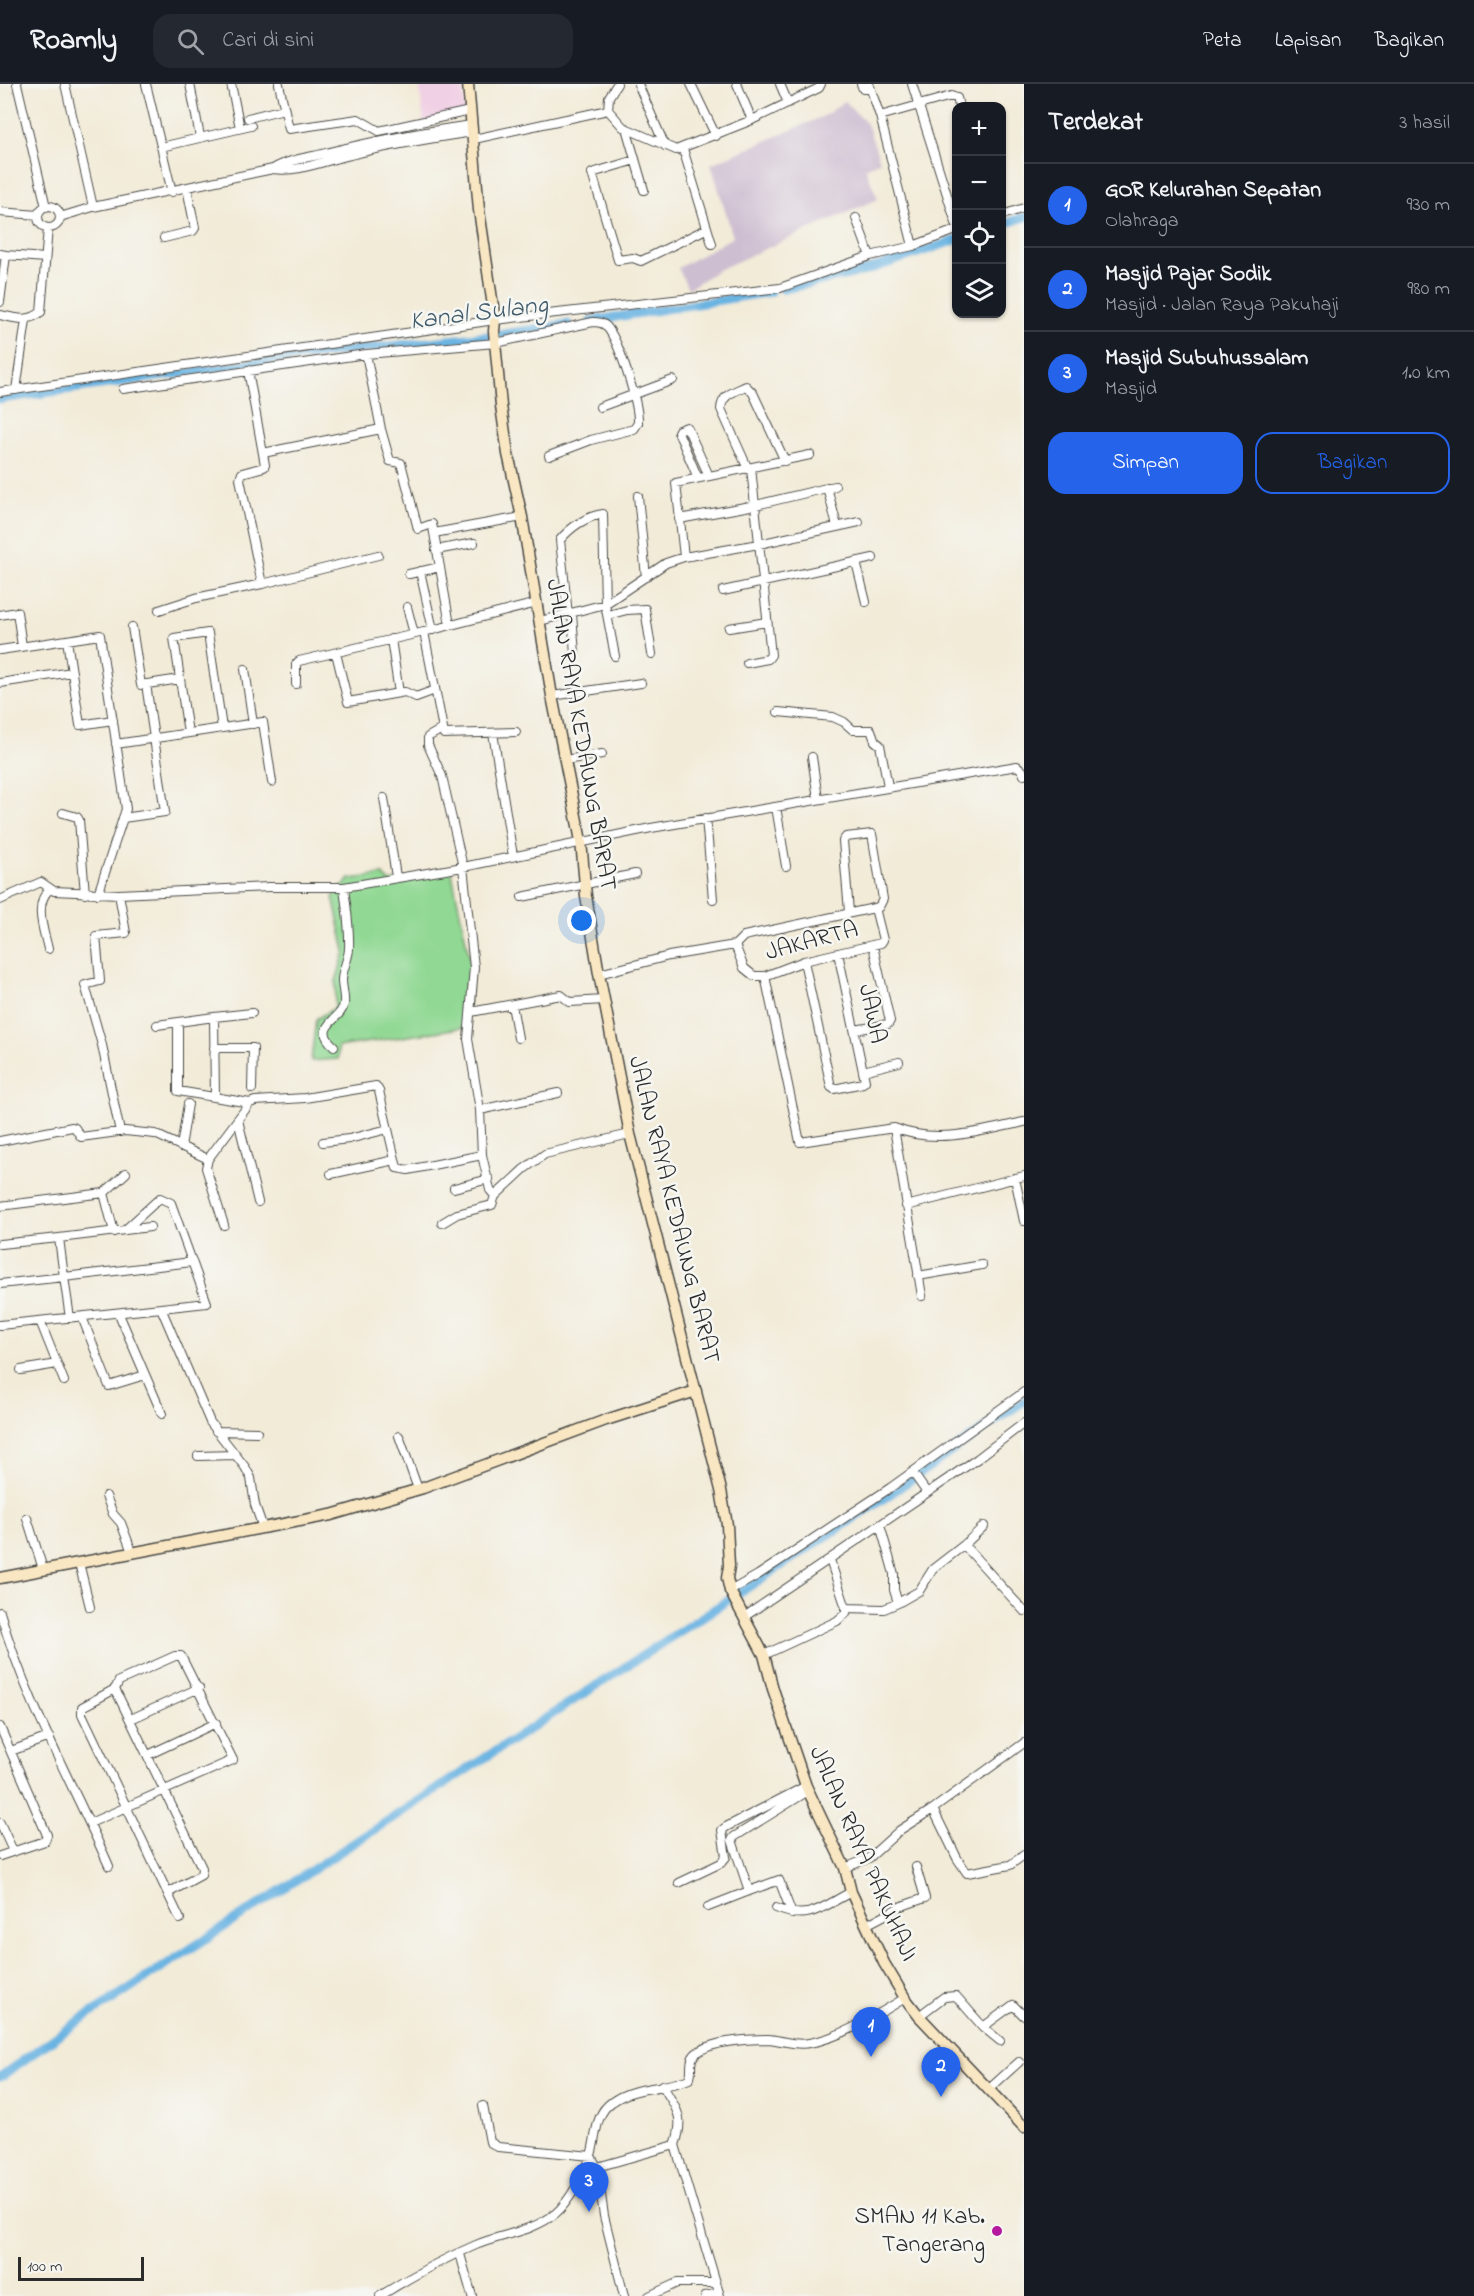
<!DOCTYPE html>
<html lang="id">
<head>
<meta charset="utf-8">
<style>
	:root { --surface:#171b24; --page:#242831; --text:#f1f3f6; --muted:#9ea1a6; --line:#363941; --accent:#2563eb }
	body { margin:0; font-family:"Indie Flower",sans-serif; background:var(--page); color:var(--text) }
	.controls { position:absolute; right:18px; top:18px; display:grid; overflow:hidden; border-radius:12px; box-shadow:0 2px 4px #0004 }
	.controls button { width:54px; height:54px; display:grid; place-items:center; padding:0; border:0; border-bottom:2px solid var(--line); background:var(--surface); color:var(--text); font:30px sans-serif }
	.scale { position:absolute; left:18px; bottom:15px; width:126px; box-sizing:border-box; padding-left:6px; border:3px solid #2b2b2b; border-top:0; font-size:16px; line-height:21px; white-space:nowrap; color:#2b2b2b; -webkit-text-stroke:4px #f6f6f2; paint-order:stroke }
	.you { position:absolute; left:582px; top:837px; width:21px; height:21px; margin:-15px; border:4px solid #fff; border-radius:50%; background:#1a73e8; box-shadow:0 0 0 9px #1a73e833 }
	.badge { display:grid; place-items:center; width:39px; height:39px; border-radius:50%; background:var(--accent); color:#fff; font-size:20px; font-weight:700 }
	.pin { position:absolute; translate:-50% -50px; filter:drop-shadow(0 2px 3px #0008) }
	.pin::after { content:''; position:absolute; top:32px; width:21px; height:18px; background:inherit; clip-path:polygon(0 0,100% 0,50% 100%) }
	.list { margin:0; padding:0; list-style:none }
	h2 { display:flex; justify-content:space-between; align-items:center; height:78px; margin:0; padding:0 24px; font-size:26px }
	h2 small { font-size:20px; font-weight:400; color:var(--muted) }
	.list li { display:grid; grid-template-columns:39px 1fr auto; gap:18px; align-items:center; box-sizing:border-box; height:84px; padding:0 24px; border-top:2px solid var(--line) }
	.list b { display:block; font-size:22px; white-space:nowrap }
	.list p { margin:0; font-size:20px; white-space:nowrap; color:var(--muted) }
	.list em { font-size:20px; font-style:normal; color:var(--muted) }
	.actions { display:flex; gap:12px; padding:18px 24px }
	.actions a { flex:1; padding:14px 0; border:2px solid var(--accent); border-radius:18px; text-align:center; font-size:21px; color:var(--accent) }
	.actions .main { background:var(--accent); color:#fff }
	.icon { flex:none; width:33px; height:33px; fill:none; stroke:currentColor; stroke-width:2; stroke-linecap:round; stroke-linejoin:round }
	.map { position:relative; flex:none; width:1024px; height:2212px; overflow:hidden }
	header { display:flex; align-items:center; gap:36px; box-sizing:border-box; height:84px; padding:0 30px; background:var(--surface); border-bottom:2px solid var(--line) }
	header strong { font-size:28px }
	nav { display:flex; gap:33px; margin-inline-start:auto; font-size:21px }
	.search { width:420px; height:54px; background:var(--page); display:flex; align-items:center; gap:15px; box-sizing:border-box; padding:0 21px; border-radius:18px; color:var(--muted); font-size:22px }
	main { display:flex }
	aside { flex:1; background:var(--surface) }
	.map>svg:first-child { display:block }
	.built { fill:#f0d0e4 }
	.industrial { fill:#cebed1 }
	.green { fill:#90d893; stroke:#5e825f; stroke-width:1.5 }
	.lines { fill:none; stroke-linecap:round; stroke-linejoin:round }
	.canal { stroke:#6ab4e2; stroke-width:9 }
	.street-casing { stroke:#494845; stroke-width:10 }
	.secondary-casing { stroke:#494845; stroke-width:13 }
	.street { stroke:#fff; stroke-width:8 }
	.secondary { stroke:#f9e7c3; stroke-width:10 }
	.poi-dot { fill:#b5179e; stroke:#f6f6f2; stroke-width:2 }
	.labels { text-anchor:middle; dominant-baseline:central; stroke-width:5; stroke-linejoin:round; paint-order:stroke }
	.street-label { font-size:24px; fill:#2b2b2b; stroke:#f6f6f2 }
	.poi-label { font-size:24px; fill:#2b2b2b; stroke:#f6f6f2; text-anchor:end }
	.water-label { font-size:26px; font-style:italic; fill:#415b6b; stroke:#f6f6f2 }
</style>
</head>
<body>
<header>
<strong>Roamly</strong>
<div class="search"><svg class="icon" aria-label="search" viewBox="0 0 24 24"><circle cx="10" cy="10" r="6"/><path d="M15 15l6 6"/></svg>Cari di sini</div>
<nav><a>Peta</a><a>Lapisan</a><a>Bagikan</a></nav>
</header>
<main>
<div class="map">
<svg width="1024" height="2212" viewBox="0 0 1024 2212">
	<rect width="100%" height="100%" fill="#f6f6f2"/>
	<filter id="ink" filterUnits="userSpaceOnUse"><feTurbulence type="fractalNoise" baseFrequency=".0167" numOctaves="2"/><feDisplacementMap in="SourceGraphic" scale="12" xChannelSelector="R" yChannelSelector="G"/><feConvolveMatrix kernelMatrix="1 2 1 2 8 2 1 2 1" color-interpolation-filters="sRGB"/></filter>
	<filter id="wash" filterUnits="userSpaceOnUse"><feTurbulence type="fractalNoise" baseFrequency=".008" numOctaves="4" result="noise"/><feDisplacementMap in="SourceGraphic" scale="24" xChannelSelector="R" yChannelSelector="G"/><feGaussianBlur stdDeviation="1.35" result="paint"/><feColorMatrix in="noise" values="0 0 0 0 0 0 0 0 0 0 0 0 0 0 0 0 0 1.4 0 .05"/><feComposite in="paint" operator="in"/></filter>
	<g filter="url(#wash)">
		<rect width="100%" height="100%" fill="#f2ebd8"/>
		<path class="built" d="M419,0H463L465,29L424,39Z"/>
		<path class="industrial" d="M845,17L867,40L880,77L865,84L878,115L718,186L688,205L678,184L733,153L711,80L824,32Z"/>
		<path class="green" d="M451,785L472,886L466,943L338,963V975L311,977L316,935L335,924L336,897L345,867L333,813L350,795L383,791L390,798Z"/>
		<g class="lines">
			<path class="canal" d="M1002,141L1024,133
				M783,205L865,187L956,156
				M591,237L770,208
				M0,315L342,267L498,251L568,240
				M0,1993L73,1941L867,1426L1024,1317"/>
		</g>
	</g>
	<g filter="url(#ink)">
		<g class="lines">
			<defs>
				<path id="street" d="M17,0L46,123
					M65,0L93,123
					M146,0L172,108
					M190,0L200,53
					M231,0L240,44
					M279,0L289,45L358,35L379,47L470,27
					M617,0L609,13L608,26L623,43L676,66L752,36L819,4L821,0
					M638,0L665,62
					M691,0L716,52
					M737,0L740,7
					M780,0L788,19
					M861,0L863,5H871
					M869,0L880,32L913,162
					M912,0L956,139
					M741,10L752,36
					M880,32L951,12L957,14L959,22
					M248,34L284,25
					M626,44L644,106
					M474,55L608,26
					M161,63L251,42
					M683,65L712,160
					M635,76L592,89L618,176L633,174L641,177L706,145
					M273,85C287,76 306,74 322,70C372,57 421,48 472,41
					M38 133a11 11 0 1 1 22 0a11 11 0 1 1-22 0Z
					M0,128L38,131
					M1002,131L1024,124
					M60,133L93,123L273,85C298,89 326,76 350,71C391,61 432,54 473,48
					M856,134L870,172
					M164,154L193,147L195,144L187,104
					M0,170L6,171L0,218
					M6,171L45,174
					M0,231C15,234 28,239 41,228L48,144
					M366,270L381,345L390,377L401,379L418,445L432,440L434,449
					M248,286L265,381L264,383L242,389L240,395L262,500
					M123,305L366,270L496,259L593,238C597,238 603,239 606,242C619,256 639,320 638,339L634,345L591,356L549,372
					M16,306L26,236
					M0,308L495,236L780,204L870,172L913,162L956,146
					M600,323L673,296
					M263,369L381,345
					M748,385L721,325C722,310 734,308 746,302L753,309L785,377
					M698,394L678,348L679,346L687,343L709,392
					M827,403L837,442
					M638,412L646,493
					M679,435L756,421L835,402
					M436,466L474,459
					M684,473L676,399L810,371
					M856,478L866,518
					M420,487L433,546
					M409,490L440,483
					M723,507L873,474
					M407,523L414,550
					M159,526L196,514L262,500L378,471
					M572,530L575,570
					M0,531L17,528L22,562
					M568,531L560,456C570,444 586,432 603,430L605,520L615,572
					M608,531L627,526L645,525L652,570
					M540,537L605,520L666,479L684,473L759,460L859,438
					M450,541L434,449L522,433
					M132,543L141,601L180,595
					M729,544L767,538
					M424,548L444,650L516,648
					M391,555L399,609
					M67,556L80,641L113,636
					M0,566L100,551L126,725L98,810
					M336,569L348,618L405,608L416,613L435,606
					M747,579L768,575L771,571L751,384
					M245,585L253,640
					M0,599L72,588
					M296,600V580L299,577L424,548L537,519
					M552,612L641,599
					M778,628L833,633L844,638L853,646H871L875,657L880,661L888,702
					M442,645L428,653V661L442,692L463,783L474,883L468,955L480,1026L482,1071L490,1106L495,1112
					M188,649L174,554L208,549L222,644
					M493,649L513,772
					M116,660L263,638L272,698
					M812,673L818,715
					M565,676L602,670
					M384,714L396,793
					M776,723L786,782
					M63,729L77,733L79,736L85,810
					M123,734L165,728L146,600
					M706,734L713,815
					M119,810L126,849L96,852L100,897L85,901L102,961L120,1048
					M522,813L635,790
					M0,816L41,798L54,807L119,810L269,803H344L463,783L651,744L1017,682L1022,686L1024,691
					M735,861L744,884L754,892H765L804,877L881,859L883,856L875,824
					M48,865C44,847 33,819 50,805
					M804,877L831,1003L834,1005L863,999L865,997L838,869
					M599,890L669,872L735,861L744,852L879,823L883,815L872,750L846,753L843,757L849,828
					M765,892L800,1058L894,1044C936,1061 982,1047 1024,1038
					M512,921L518,954
					M471,928L561,911L570,918L604,916
					M214,933L215,1013
					M178,938V1007L250,1019
					M157,941L214,933L252,929
					M855,946L888,940L890,937L873,862
					M334,962C311,942 342,936 344,920C345,912 342,904 342,896C342,885 349,875 349,864C350,844 346,822 344,803
					M214,964H253L252,1005
					M863,987L899,978
					M480,1026L558,1009
					M238,1036L258,1118
					M894,1044L922,1212
					M0,1057L72,1043L75,1044L81,1053L125,1047L155,1050L208,1075
					M323,1058L349,1055L388,1045
					M181,1063L188,1020
					M331,1090L395,1076
					M1015,1094L1024,1137
					M454,1104L489,1095
					M104,1109L114,1148
					M0,1122L104,1109L126,1089
					M906,1122L1024,1092
					M442,1139L457,1130L492,1121L495,1112L524,1085L545,1070L630,1050
					M224,1141L206,1084L208,1075L250,1019L255,1017L305,1014L376,1002L379,1007L397,1084L408,1086L482,1071
					M125,1146L160,1114L171,1119L207,1219L161,1224
					M59,1154L150,1143
					M0,1160L59,1154L64,1193L0,1200
					M918,1192L982,1181
					M119,1230L162,1330
					M82,1233L109,1302L145,1291
					M70,1234L64,1193L192,1178
					M40,1237L64,1297
					M0,1241L161,1224L210,1338L245,1383L251,1394L255,1421L263,1444
					M21,1286L57,1280
					M216,1347L257,1348
					M399,1352L418,1405
					M198,1372L235,1371
					M913,1389L927,1409
					M106,1412L113,1430L121,1439L132,1468
					M27,1434L43,1485
					M880,1441L894,1490V1506L898,1519
					M964,1461L984,1442
					M830,1476L846,1524L884,1525L898,1519L919,1507L933,1485L964,1461L1024,1527
					M79,1479L90,1523
					M730,1507L758,1491L890,1404L1024,1308
					M0,1528C25,1616 72,1698 109,1782
					M744,1533L977,1375L1024,1339
					M764,1571L837,1537L846,1529V1524
					M115,1605L202,1784L201,1791L168,1809
					M131,1635L199,1604
					M0,1643L47,1751L45,1757L0,1772
					M11,1667L49,1653
					M148,1671L216,1639
					M933,1725L957,1774L967,1789L1010,1781L1024,1771
					M0,1739L13,1767
					M90,1739L233,1676L181,1572H175L119,1597L115,1605L82,1623V1630L180,1835
					M845,1784L869,1774L900,1746L933,1725L1024,1659
					M679,1799L721,1779L726,1773L722,1746L726,1743L806,1702
					M749,1807L779,1796L792,1830
					M708,1823L749,1807L732,1756L734,1753L808,1707
					M776,1824C809,1838 822,1823 851,1808
					M866,1841L902,1822L925,1814L916,1783
					M919,1932L944,1913L956,1912L983,1943L1000,1957
					M983,1943L1013,1921L1024,1932
					M662,2001C677,2025 685,2033 675,2061L720,2212
					M988,2006L1019,1978
					M483,2022L490,2058L498,2063L591,2072L597,2083L675,2061
					M597,2083L604,2132L624,2212
					M460,2170L472,2212
					M380,2212C410,2193 443,2175 476,2161C502,2150 533,2148 556,2129C568,2119 587,2087 591,2071C597,2053 594,2030 612,2018C635,2001 664,2006 689,1995C693,1989 689,1980 693,1973C703,1957 750,1955 768,1955C782,1956 795,1962 809,1959C841,1954 877,1931 905,1914
					M649,2212L677,2199H716
					M705,2212L719,2209"/>
				<path id="secondary" d="M468,0L479,126L495,236L494,247L501,322L508,370L522,433L552,612L581,757L586,812L599,890L630,1050L721,1406L727,1441L729,1482L727,1494L730,1507L764,1571L773,1605L806,1702L845,1784L851,1808L884,1879L905,1914L919,1932L1024,2043
					M0,1494L331,1431L423,1404L606,1336L696,1307"/>
			</defs>
			<use href="#street" class="street-casing"/>
			<use href="#secondary" class="secondary-casing"/>
			<use href="#street" class="street"/>
			<use href="#secondary" class="secondary"/>
		</g>
	</g>
	<circle class="poi-dot" cx="997" cy="2147" r="6"/>
	<g class="labels">
		<g class="street-label">
			<text transform="translate(580 651) rotate(80)">JALAN RAYA KEDAUNG BARAT</text>
			<text transform="translate(812 858) rotate(-15)">JAKARTA</text>
			<text transform="translate(871 930) rotate(78)">JAWA</text>
			<text transform="translate(673 1126) rotate(76)">JALAN RAYA KEDAUNG BARAT</text>
			<text transform="translate(862 1770) rotate(66)">JALAN RAYA PAKUHAJI</text>
		</g>
		<g class="poi-label">
			<text x="985" y="2133">SMAN 11 Kab.<tspan x="985" dy="28">Tangerang</tspan></text>
		</g>
		<g class="water-label">
			<text transform="translate(479 230) rotate(-7)">Kanal Sulang</text>
		</g>
	</g>
</svg>
<div class="controls">
<button>+</button>
<button>−</button>
<button><svg class="icon" aria-label="locate" viewBox="0 0 24 24"><circle cx="12" cy="12" r="6"/><path d="M12 2v4M12 18v4M2 12h4M18 12h4"/></svg></button>
<button><svg class="icon" aria-label="layers" viewBox="0 0 24 24"><path d="M12 4l9 5-9 5-9-5zM3 14l9 5 9-5"/></svg></button>
</div>
<div class="scale">100 m</div>
<div class="you"></div>
<div class="pin badge" style="left:871px;top:1973px">1</div>
<div class="pin badge" style="left:941px;top:2013px">2</div>
<div class="pin badge" style="left:589px;top:2128px">3</div>
</div>
<aside>
<h2>Terdekat<small>3 hasil</small></h2>
<ul class="list">
<li><span class="badge">1</span><div><b>GOR Kelurahan Sepatan</b><p>Olahraga</p></div><em>930 m</em></li>
<li><span class="badge">2</span><div><b>Masjid Pajar Sodik</b><p>Masjid · Jalan Raya Pakuhaji</p></div><em>980 m</em></li>
<li><span class="badge">3</span><div><b>Masjid Subuhussalam</b><p>Masjid</p></div><em>1.0 km</em></li>
</ul>
<div class="actions"><a class="main">Simpan</a><a>Bagikan</a></div>
</aside>
</main>
</body>
</html>
